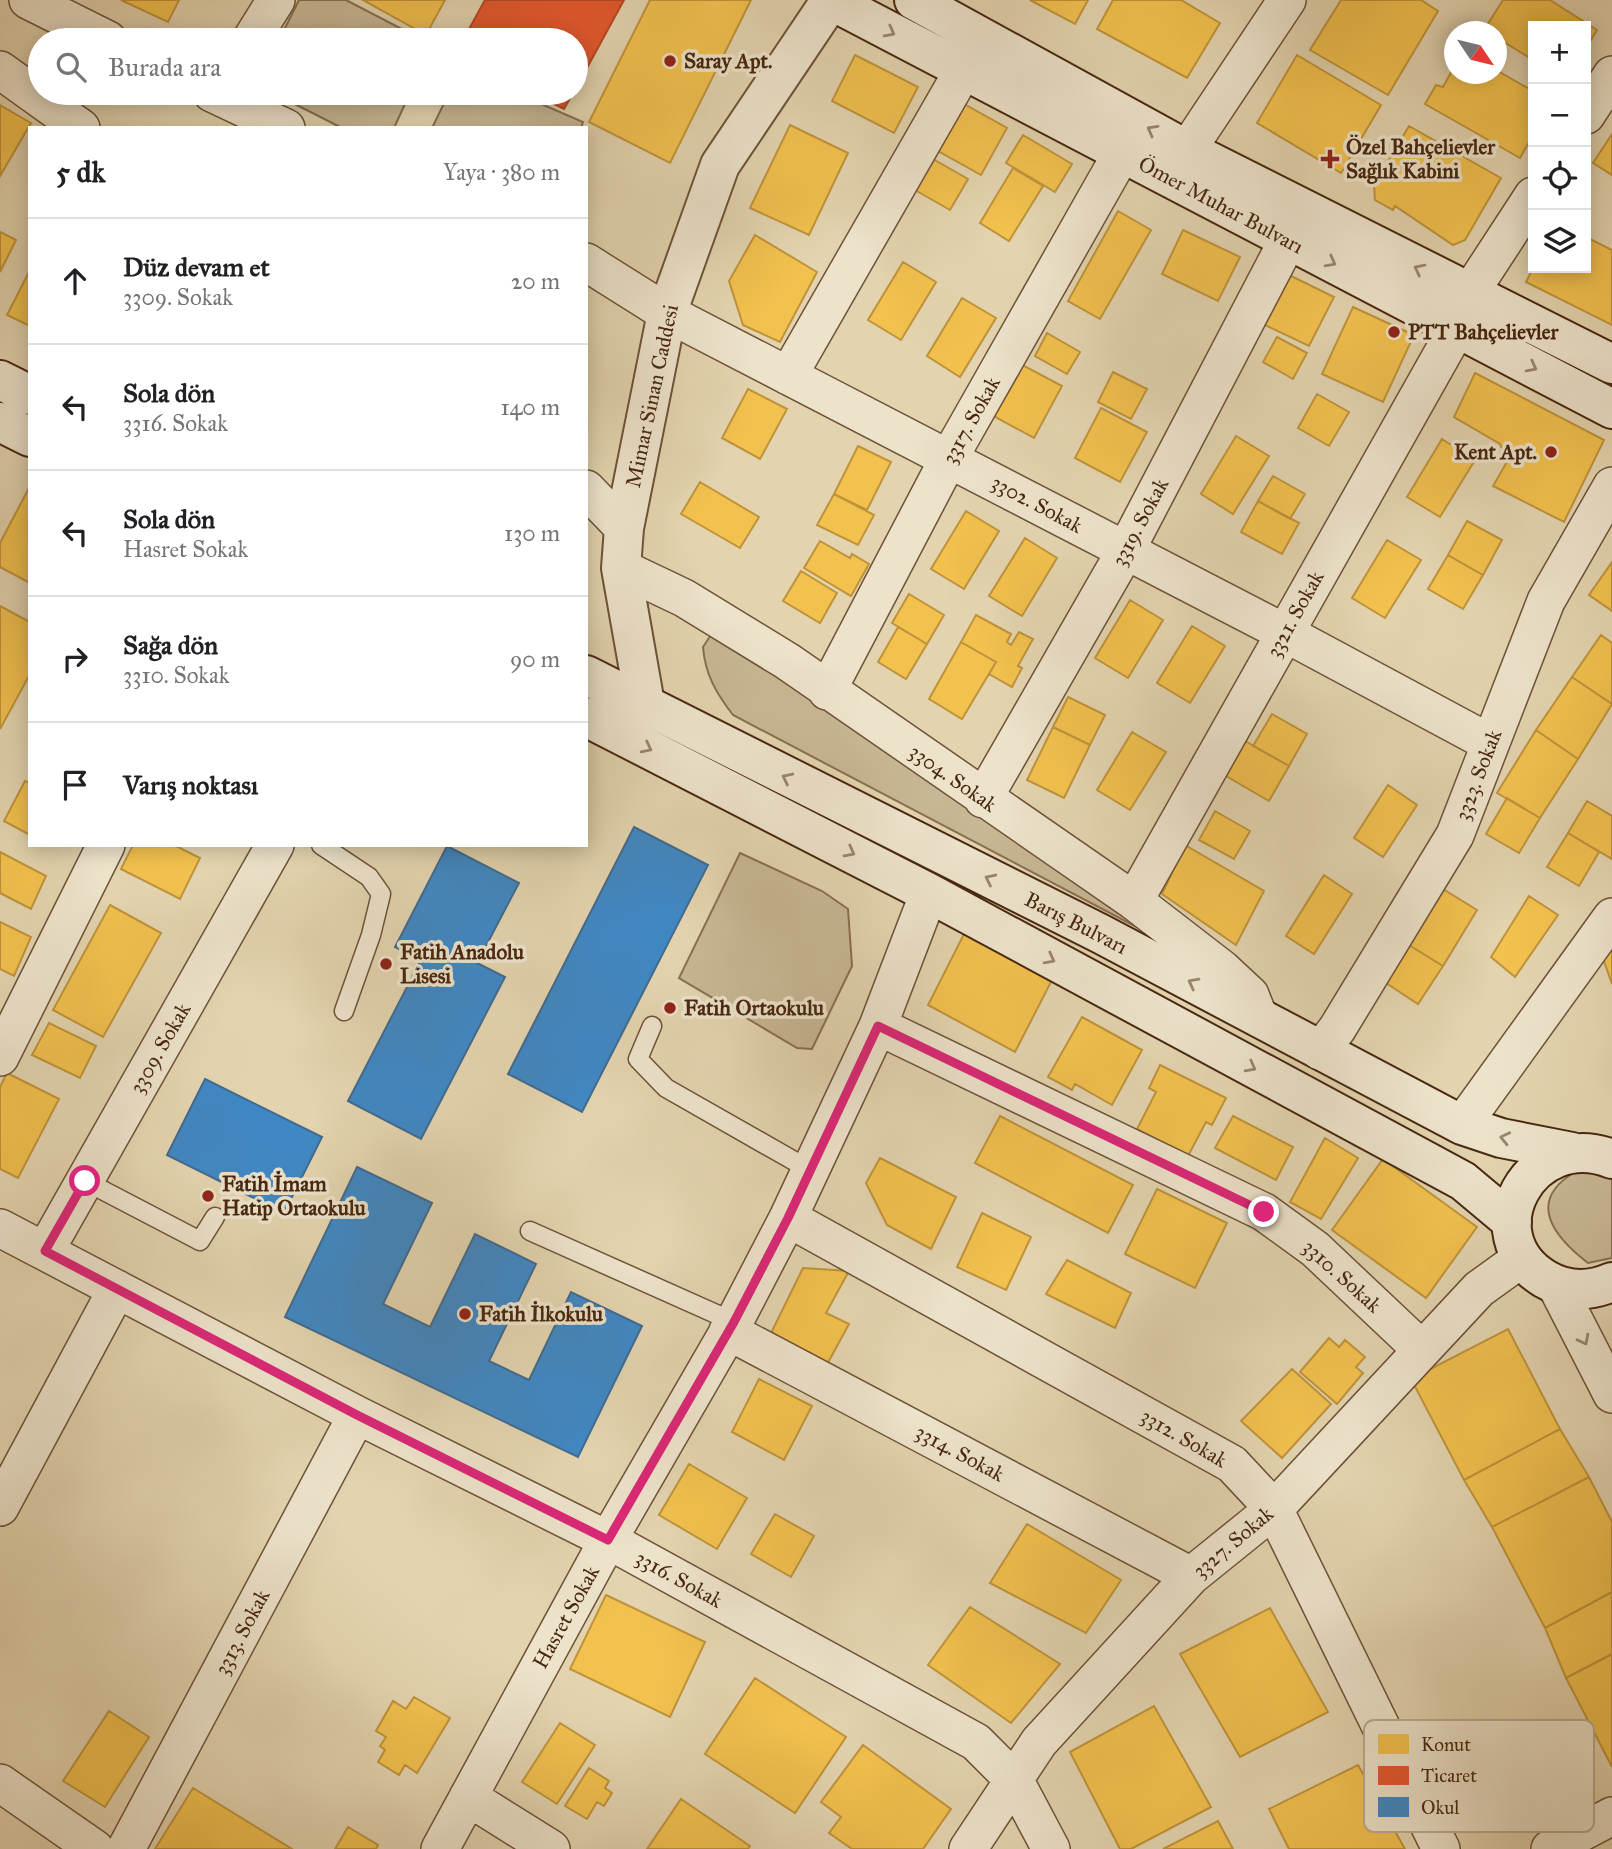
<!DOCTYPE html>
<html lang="tr">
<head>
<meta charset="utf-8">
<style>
	:root { --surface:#fff; --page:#f2f2f2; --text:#202124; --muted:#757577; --line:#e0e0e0 }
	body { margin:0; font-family:"IM FELL Great Primer",serif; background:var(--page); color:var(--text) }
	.controls { position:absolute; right:21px; top:21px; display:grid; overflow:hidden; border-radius:0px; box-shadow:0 4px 18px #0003 }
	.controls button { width:63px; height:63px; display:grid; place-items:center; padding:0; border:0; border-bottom:2px solid var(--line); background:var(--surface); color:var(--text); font:35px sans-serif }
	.compass { position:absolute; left:1444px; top:21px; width:63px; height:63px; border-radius:50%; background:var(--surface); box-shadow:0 4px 18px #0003; rotate:125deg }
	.stop { position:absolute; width:21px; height:21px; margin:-16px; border:5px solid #db2777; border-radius:50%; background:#fff }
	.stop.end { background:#db2777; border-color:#fff; box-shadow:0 2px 7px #0008 }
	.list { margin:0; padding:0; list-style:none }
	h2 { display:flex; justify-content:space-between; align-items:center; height:91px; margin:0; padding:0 28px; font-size:30px }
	h2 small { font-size:23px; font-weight:400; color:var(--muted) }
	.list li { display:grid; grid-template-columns:46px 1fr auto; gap:21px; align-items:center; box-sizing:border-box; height:126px; padding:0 28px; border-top:2px solid var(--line) }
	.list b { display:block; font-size:26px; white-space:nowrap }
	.list p { margin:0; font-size:23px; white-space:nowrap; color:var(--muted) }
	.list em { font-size:23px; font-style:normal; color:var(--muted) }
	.icon { flex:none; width:38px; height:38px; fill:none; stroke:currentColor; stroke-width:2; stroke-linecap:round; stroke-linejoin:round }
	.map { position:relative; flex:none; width:1612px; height:1849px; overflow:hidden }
	.search { position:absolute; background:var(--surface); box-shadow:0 4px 18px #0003; left:28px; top:28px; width:560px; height:77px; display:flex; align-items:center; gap:18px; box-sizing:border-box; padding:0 24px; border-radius:38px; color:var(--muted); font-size:26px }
	.panel { position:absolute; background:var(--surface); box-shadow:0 4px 18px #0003; left:28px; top:126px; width:560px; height:721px; border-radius:0px }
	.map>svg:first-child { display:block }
	.green { fill:#c8b794; stroke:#886f52; stroke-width:2 }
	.homes { fill:#f2c14e; stroke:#bf933b; stroke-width:2 }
	.shops { fill:#e4572e; stroke:#b54925; stroke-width:2 }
	.schools { fill:#3f88c5; stroke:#416b8f; stroke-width:2 }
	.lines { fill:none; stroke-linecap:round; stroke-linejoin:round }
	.service-casing { stroke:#6e5238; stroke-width:21 }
	.minor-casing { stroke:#6e5238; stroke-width:40 }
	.tertiary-casing { stroke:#6e5238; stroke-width:42 }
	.secondary-casing { stroke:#472710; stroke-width:42 }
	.service { stroke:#ede3cb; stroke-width:18 }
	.minor { stroke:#ede3cb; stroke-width:37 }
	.tertiary { stroke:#ede3cb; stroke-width:38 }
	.secondary { stroke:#ede3cb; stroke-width:38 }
	.oneway { stroke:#9a856e }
	.route { stroke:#db2777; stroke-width:9 }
	.poi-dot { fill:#8f2418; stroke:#ede3cb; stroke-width:2.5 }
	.labels { text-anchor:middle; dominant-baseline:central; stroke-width:7; stroke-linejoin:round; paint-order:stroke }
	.poi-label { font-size:21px; font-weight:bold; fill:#472710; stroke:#ede3cb; text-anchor:start }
	.street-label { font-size:21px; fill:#472710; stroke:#ede3cb }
	.key { fill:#ede3cb; stroke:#bbab93; stroke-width:2 }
	.key-label { font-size:19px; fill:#472710 }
</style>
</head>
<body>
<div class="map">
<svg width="1612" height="1849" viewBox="0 0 1612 1849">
	<rect width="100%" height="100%" fill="#e3d4af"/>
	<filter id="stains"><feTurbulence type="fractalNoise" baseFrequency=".00286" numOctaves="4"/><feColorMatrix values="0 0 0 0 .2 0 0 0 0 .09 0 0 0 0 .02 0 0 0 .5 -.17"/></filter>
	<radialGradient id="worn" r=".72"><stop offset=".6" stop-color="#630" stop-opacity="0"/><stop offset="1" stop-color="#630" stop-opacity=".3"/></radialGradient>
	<path class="green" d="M299,0H346L423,40H279Z
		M273,93H410L394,128H342Z
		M449,93H516L583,122L581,128H432Z
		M713,632L1169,944L733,715C716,693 705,674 703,647Z
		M740,853L822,891L848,909L852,966L812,1049L797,1048L679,978Z
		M1575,1172L1612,1174V1258L1588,1263C1553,1236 1526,1201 1575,1172Z"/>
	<path class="homes" d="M121,0H179L168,22Z
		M363,0H445L426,35Z
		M650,0H751L670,163L589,122Z
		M1030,0H1088L1075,24Z
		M1113,0H1181L1220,23L1187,78L1097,29Z
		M1341,0H1421L1438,11L1388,95L1310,50Z
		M1503,0H1550L1597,30L1586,48V26H1533V60L1496,37V32L1484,30Z
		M855,55L918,87L894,133L832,101Z
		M1297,55L1381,105L1341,173L1257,123Z
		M1454,67V74H1496V70L1533,91V135L1520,158L1425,104L1436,85L1443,87Z
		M957,100L1007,128L981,175L931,147Z
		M0,105L31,123L0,176Z
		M790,125L848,153L809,235L750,208Z
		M1409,126L1501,178L1465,240L1453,245L1395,206L1393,210L1375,200L1374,185Z
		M1612,134V175L1593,163Z
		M1023,135L1072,164L1055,192L1006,163Z
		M933,159L968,179L950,210L915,190Z
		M1013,168L1043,186L1009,241L980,223Z
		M1118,211L1151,230L1100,319L1068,301Z
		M1183,230L1240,257L1218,301L1162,274Z
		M0,232L16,240L0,272Z
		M755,235L817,272L780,342L743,325L729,281Z
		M1586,237L1612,250V325L1526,282L1533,268H1586Z
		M903,262L936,282L901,340L868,320Z
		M30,270V326L7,315Z
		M1287,274L1334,297L1309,346L1263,324Z
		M962,298L996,318L960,377L927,356Z
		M1353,307L1414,335L1383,402L1322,374Z
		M1047,333L1080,352L1067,374L1035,356Z
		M1277,337L1307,353L1293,379L1263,362Z
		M1015,361L1062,386L1034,438L988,413Z
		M1113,372L1147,389L1131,419L1098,402Z
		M1475,373L1604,440L1564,522L1493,486L1508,460L1500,444L1454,417Z
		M748,389L787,409L760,459L722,438Z
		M1317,394L1349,412L1329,446L1298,428Z
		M1101,408L1147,432L1120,482L1075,458Z
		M1236,436L1269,456L1233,514L1201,494Z
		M1442,439L1475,460L1440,517L1407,497Z
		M858,446L891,462L867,510L834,494Z
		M1273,476L1305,494L1290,519L1258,501Z
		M700,482L759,517L740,548L681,514Z
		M30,486V583L0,567V543Z
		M834,494L874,515L858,545L817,525Z
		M1258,501L1299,523L1282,554L1241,532Z
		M966,511L999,531L964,589L931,569Z
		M1467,521L1502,540L1483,575L1448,555Z
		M1025,538L1057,558L1022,616L989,596Z
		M1387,540L1421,560L1385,618L1352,598Z
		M820,541L850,558L852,554L869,564L851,596L804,568Z
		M1448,555L1483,575L1463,609L1428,589Z
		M1612,562V611L1589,595Z
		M801,571L837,593L820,623L783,601Z
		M909,594L944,615L927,644L892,623Z
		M1130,600L1163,620L1128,678L1095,658Z
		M0,606L30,622V674L0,729Z
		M976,615L1011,634L1007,642L1011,645L1019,632L1033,639L1018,666L1022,668L1012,687L989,674L996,662L961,642Z
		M1192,626L1225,646L1190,703L1157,683Z
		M898,627L927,644L906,679L878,662Z
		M1601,635L1612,643V704L1572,677Z
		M961,642L996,662L962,719L929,699Z
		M1572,677L1612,704L1578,759L1536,730Z
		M1068,697L1105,715L1090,745L1053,727Z
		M1272,714L1307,734L1289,766L1253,746Z
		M1053,727L1090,745L1064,798L1027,780Z
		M1536,730L1578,759L1540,818L1497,793Z
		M1132,732L1166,752L1130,810L1097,790Z
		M1240,738L1289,766L1269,801L1219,772Z
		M25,781L30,783V835L4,821Z
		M1388,785L1417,805L1383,857L1354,838Z
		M1507,798L1540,818L1519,853L1486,834Z
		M1587,801L1612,816V859L1568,833Z
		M1215,811L1250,831L1234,859L1199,840Z
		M1568,833L1599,852L1579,886L1547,867Z
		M133,845H174L200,858L180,899L121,869Z
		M1185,845L1264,891L1236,945L1162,894Z
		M0,852L46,876L31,909L0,893Z
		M1324,875L1352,894L1314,954L1286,936Z
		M1443,889L1477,910L1443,966L1409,945Z
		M1529,896L1558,915L1515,977L1491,957Z
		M110,905L161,933L103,1037L53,1010Z
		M0,922L31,937L14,976L0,969Z
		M965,932L1053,978L1015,1052L928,1005Z
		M1612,941V984L1600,950Z
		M1409,945L1443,966L1418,1004L1386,983Z
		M1082,1017L1142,1050L1112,1105L1075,1084L1072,1090L1048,1077Z
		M49,1023L96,1046L80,1078L32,1055Z
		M1160,1065L1226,1098L1212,1125L1206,1122L1188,1156L1137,1129L1156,1092L1149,1088Z
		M7,1073L59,1099L18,1178L0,1169V1087Z
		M1000,1116L1133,1185L1108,1233L975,1163Z
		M1233,1116L1293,1147L1276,1180L1215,1148Z
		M1325,1138L1358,1158L1321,1219L1290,1202Z
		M880,1158L956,1197L931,1249L887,1225L866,1183Z
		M1383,1159L1477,1227L1426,1298L1332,1230Z
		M1157,1189L1227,1223L1195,1288L1125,1254Z
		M982,1213L1031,1237L1006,1290L957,1267Z
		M1067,1260L1131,1293L1115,1328L1046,1294Z
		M803,1268L849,1271L826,1313L849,1324L824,1370L769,1337Z
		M1508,1329L1560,1429L1464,1480L1411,1379Z
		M1329,1338L1339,1347L1345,1340L1365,1357L1356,1367L1363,1373L1337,1404L1300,1372Z
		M1292,1369L1331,1404L1282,1458L1241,1421Z
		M759,1379L812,1406L784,1460L732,1432Z
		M1560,1429L1589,1477L1492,1527L1464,1480Z
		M689,1464L747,1498L717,1549L659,1515Z
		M1589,1477L1612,1522V1592L1545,1628L1492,1527Z
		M775,1514L814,1536L791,1577L751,1554Z
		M1027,1524L1121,1580L1086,1633L990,1583Z
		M1612,1592V1654L1566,1678L1545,1628Z
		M606,1595L705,1642L670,1717L570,1669Z
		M970,1607L1060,1664L1011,1723L928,1665Z
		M1270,1608L1328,1712L1240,1757L1180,1654Z
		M1612,1654V1767L1566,1678Z
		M755,1678L846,1737L795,1813L705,1754Z
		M414,1697L450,1718L417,1773L405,1765L399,1775L378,1762L385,1750L380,1746L386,1737L376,1731L393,1701L406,1709Z
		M1154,1706L1211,1807L1131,1849H1120L1070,1752Z
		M109,1711L149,1737L105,1807L63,1781Z
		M560,1723L595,1745L557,1804L522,1782Z
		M863,1745L951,1809L923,1849H852L829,1833L841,1817L821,1802Z
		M1358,1765L1405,1849H1289L1269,1809Z
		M589,1768L609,1781L605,1788L612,1793L604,1806L597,1802L587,1819L565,1806Z
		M193,1788L292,1849H155Z
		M681,1799L750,1846L748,1849H647Z
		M1218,1821L1233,1849H1163Z
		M348,1827L378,1845L376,1849H335Z"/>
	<path class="shops" d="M485,0H624L576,88V40H463Z
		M532,93H573L564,109Z"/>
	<path class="schools" d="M634,827L708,865L582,1112L508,1074Z
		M447,846L519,883L477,963L505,977L421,1139L348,1101L421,960L395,947Z
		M205,1079L322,1137L284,1213L167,1155Z
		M357,1167L432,1203L383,1304L430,1327L475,1234L536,1264L489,1361L529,1380L571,1292L642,1326L578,1457L285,1317Z"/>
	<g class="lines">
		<defs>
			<path id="service" d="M321,845L369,877L381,894L371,935L344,1011
				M652,1026L638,1059L666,1088L810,1170
				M85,1181L200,1241L215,1217
				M530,1231L734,1322"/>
			<path id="minor" d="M28,0L108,40
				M251,40L276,0
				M0,70L81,128
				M212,93L286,128
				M1586,115L1612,75
				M1187,150L1287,0
				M586,262L667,313L1285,633L1490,743
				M1469,294L1533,196
				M788,376L963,71
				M586,489L624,528
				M621,568L684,598L787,661L1134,901L1222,969L1250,995L1259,1018
				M827,691L949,458L1122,153
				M983,799L1126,550L1288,240
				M1134,901L1457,328
				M878,1026L1264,1212L1315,1249L1422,1350
				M1320,1051L1337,1029L1455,835L1546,601L1612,486
				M0,1057L106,845
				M1462,1125L1612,917
				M788,1218L1232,1464L1274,1509L1441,1849
				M0,1228L357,1415L608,1540L976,1742L1015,1781L1051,1849
				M45,1251L275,845
				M1556,1285L1612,1394
				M728,1331L1191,1576
				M0,1507L117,1289
				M0,1783L95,1849
				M468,1797L551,1849
				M126,1849L357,1415
				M440,1849L608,1540L734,1322L788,1218L878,1026L929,893
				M968,1849L1039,1742L1191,1576L1274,1509L1479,1289L1522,1258
				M1550,1849L1612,1816"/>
			<path id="tertiary" d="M645,704L621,568L624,528L667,313L720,165L831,0"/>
			<path id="secondary" d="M830,0L1612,409
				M914,0L1187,150L1612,364
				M0,380L30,395
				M0,422L30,437
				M586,675L1101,934L1462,1125L1501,1138L1572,1152
				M586,717L929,893L1463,1181L1512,1222
				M1612,1159C1530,1127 1472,1235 1545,1279C1567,1292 1589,1292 1612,1282"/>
		</defs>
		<use href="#service" class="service-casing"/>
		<use href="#minor" class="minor-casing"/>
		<use href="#tertiary" class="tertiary-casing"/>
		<use href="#secondary" class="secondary-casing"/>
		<use href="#service" class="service"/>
		<use href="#minor" class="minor"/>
		<use href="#tertiary" class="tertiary"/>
		<use href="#secondary" class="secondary"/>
	</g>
	<defs><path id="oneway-chevron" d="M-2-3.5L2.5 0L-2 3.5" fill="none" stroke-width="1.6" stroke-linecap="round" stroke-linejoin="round" transform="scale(1.75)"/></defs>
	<g class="oneway">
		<use href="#oneway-chevron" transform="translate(890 32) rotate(28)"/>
		<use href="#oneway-chevron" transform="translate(1152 130) rotate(-151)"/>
		<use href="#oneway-chevron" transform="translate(1331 262) rotate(28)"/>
		<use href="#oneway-chevron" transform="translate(1419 269) rotate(-153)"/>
		<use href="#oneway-chevron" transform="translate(1532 367) rotate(28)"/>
		<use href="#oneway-chevron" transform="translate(647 748) rotate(27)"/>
		<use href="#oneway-chevron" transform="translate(787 778) rotate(-154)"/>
		<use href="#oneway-chevron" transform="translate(850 852) rotate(28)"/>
		<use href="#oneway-chevron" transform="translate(990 879) rotate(-154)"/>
		<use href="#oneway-chevron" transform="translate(1050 959) rotate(28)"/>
		<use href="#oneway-chevron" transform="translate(1193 983) rotate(-152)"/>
		<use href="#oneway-chevron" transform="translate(1251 1067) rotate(28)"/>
		<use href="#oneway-chevron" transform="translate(1505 1138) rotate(-167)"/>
		<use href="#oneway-chevron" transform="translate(1584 1340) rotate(63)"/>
	</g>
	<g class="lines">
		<path class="route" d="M85,1181L45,1251L357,1415L608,1540L734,1322L788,1218L878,1026L1264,1212"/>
	</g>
	<g class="poi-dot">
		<circle cx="670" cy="61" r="7"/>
		<path d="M1326.5 148.5h7v7h7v7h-7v7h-7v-7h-7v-7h7z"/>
		<circle cx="1394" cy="332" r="7"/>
		<circle cx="1551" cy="452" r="7"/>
		<circle cx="386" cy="964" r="7"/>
		<circle cx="670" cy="1008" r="7"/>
		<circle cx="208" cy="1196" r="7"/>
		<circle cx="465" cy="1314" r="7"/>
	</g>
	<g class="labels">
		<g class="poi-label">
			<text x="684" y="61">Saray Apt.</text>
			<text x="1346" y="147">Özel Bahçelievler<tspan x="1346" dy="24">Sağlık Kabini</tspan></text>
			<text x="1408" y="332">PTT Bahçelievler</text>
			<text x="1537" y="452" text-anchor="end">Kent Apt.</text>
			<text x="400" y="952">Fatih Anadolu<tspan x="400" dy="24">Lisesi</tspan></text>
			<text x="684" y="1008">Fatih Ortaokulu</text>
			<text x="222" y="1184">Fatih İmam<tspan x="222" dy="24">Hatip Ortaokulu</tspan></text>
			<text x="479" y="1314">Fatih İlkokulu</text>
		</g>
		<g class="street-label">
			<text transform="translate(1221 205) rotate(28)">Ömer Muhar Bulvarı</text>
			<text transform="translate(652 396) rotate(-78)">Mimar Sinan Caddesi</text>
			<text transform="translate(971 420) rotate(-61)">3317. Sokak</text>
			<text transform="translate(1037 504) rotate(28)">3302. Sokak</text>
			<text transform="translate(1140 522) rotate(-62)">3319. Sokak</text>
			<text transform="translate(1295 614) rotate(-61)">3321. Sokak</text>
			<text transform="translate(1478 775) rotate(-69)">3323. Sokak</text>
			<text transform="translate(953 778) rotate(35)">3304. Sokak</text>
			<text transform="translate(1076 923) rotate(27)">Barış Bulvarı</text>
			<text transform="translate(160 1048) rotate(-60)">3309. Sokak</text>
			<text transform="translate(1342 1276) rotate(42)">3310. Sokak</text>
			<text transform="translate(1184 1438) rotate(30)">3312. Sokak</text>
			<text transform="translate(960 1453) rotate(28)">3314. Sokak</text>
			<text transform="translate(1233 1542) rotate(-40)">3327. Sokak</text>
			<text transform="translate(679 1579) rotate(29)">3316. Sokak</text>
			<text transform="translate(566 1617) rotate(-61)">Hasret Sokak</text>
			<text transform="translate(242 1632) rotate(-62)">3313. Sokak</text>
		</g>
	</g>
	<rect x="1364" y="1720" width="230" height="112" rx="10" class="key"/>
	<rect x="1378" y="1734" width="31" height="20" fill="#f2c14e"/>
	<rect x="1378" y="1766" width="31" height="19" fill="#e4572e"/>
	<rect x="1378" y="1797" width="31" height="20" fill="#3f88c5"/>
	<g class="key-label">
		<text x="1421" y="1751">Konut</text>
		<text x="1421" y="1782">Ticaret</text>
		<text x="1421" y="1814">Okul</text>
	</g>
	<rect width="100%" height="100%" filter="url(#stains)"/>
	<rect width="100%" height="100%" fill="url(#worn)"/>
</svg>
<div class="controls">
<button>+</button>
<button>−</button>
<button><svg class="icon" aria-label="locate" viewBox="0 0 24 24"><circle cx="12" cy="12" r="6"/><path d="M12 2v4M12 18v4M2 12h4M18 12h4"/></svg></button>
<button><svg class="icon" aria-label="layers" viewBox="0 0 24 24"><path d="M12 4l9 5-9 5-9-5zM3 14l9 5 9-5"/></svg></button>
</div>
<svg class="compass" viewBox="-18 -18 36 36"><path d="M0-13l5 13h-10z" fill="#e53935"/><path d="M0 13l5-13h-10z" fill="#757577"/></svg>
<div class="stop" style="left:85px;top:1181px"></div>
<div class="stop end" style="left:1264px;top:1212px"></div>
<div class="search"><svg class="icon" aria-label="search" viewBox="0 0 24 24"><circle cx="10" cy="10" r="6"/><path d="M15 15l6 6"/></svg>Burada ara</div>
<section class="panel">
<h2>5 dk<small>Yaya · 380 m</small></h2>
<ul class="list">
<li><svg class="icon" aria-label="ahead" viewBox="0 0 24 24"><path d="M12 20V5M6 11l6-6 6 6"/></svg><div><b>Düz devam et</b><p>3309. Sokak</p></div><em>20 m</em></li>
<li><svg class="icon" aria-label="left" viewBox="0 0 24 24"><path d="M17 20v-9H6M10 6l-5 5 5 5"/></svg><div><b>Sola dön</b><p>3316. Sokak</p></div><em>140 m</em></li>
<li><svg class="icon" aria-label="left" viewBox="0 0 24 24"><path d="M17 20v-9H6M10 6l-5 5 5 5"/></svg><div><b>Sola dön</b><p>Hasret Sokak</p></div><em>130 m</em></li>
<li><svg class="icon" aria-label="right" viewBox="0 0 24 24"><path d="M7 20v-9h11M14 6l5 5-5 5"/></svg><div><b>Sağa dön</b><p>3310. Sokak</p></div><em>90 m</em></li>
<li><svg class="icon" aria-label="arrive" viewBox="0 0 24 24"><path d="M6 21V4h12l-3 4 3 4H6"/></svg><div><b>Varış noktası</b></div></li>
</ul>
</section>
</div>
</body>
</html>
